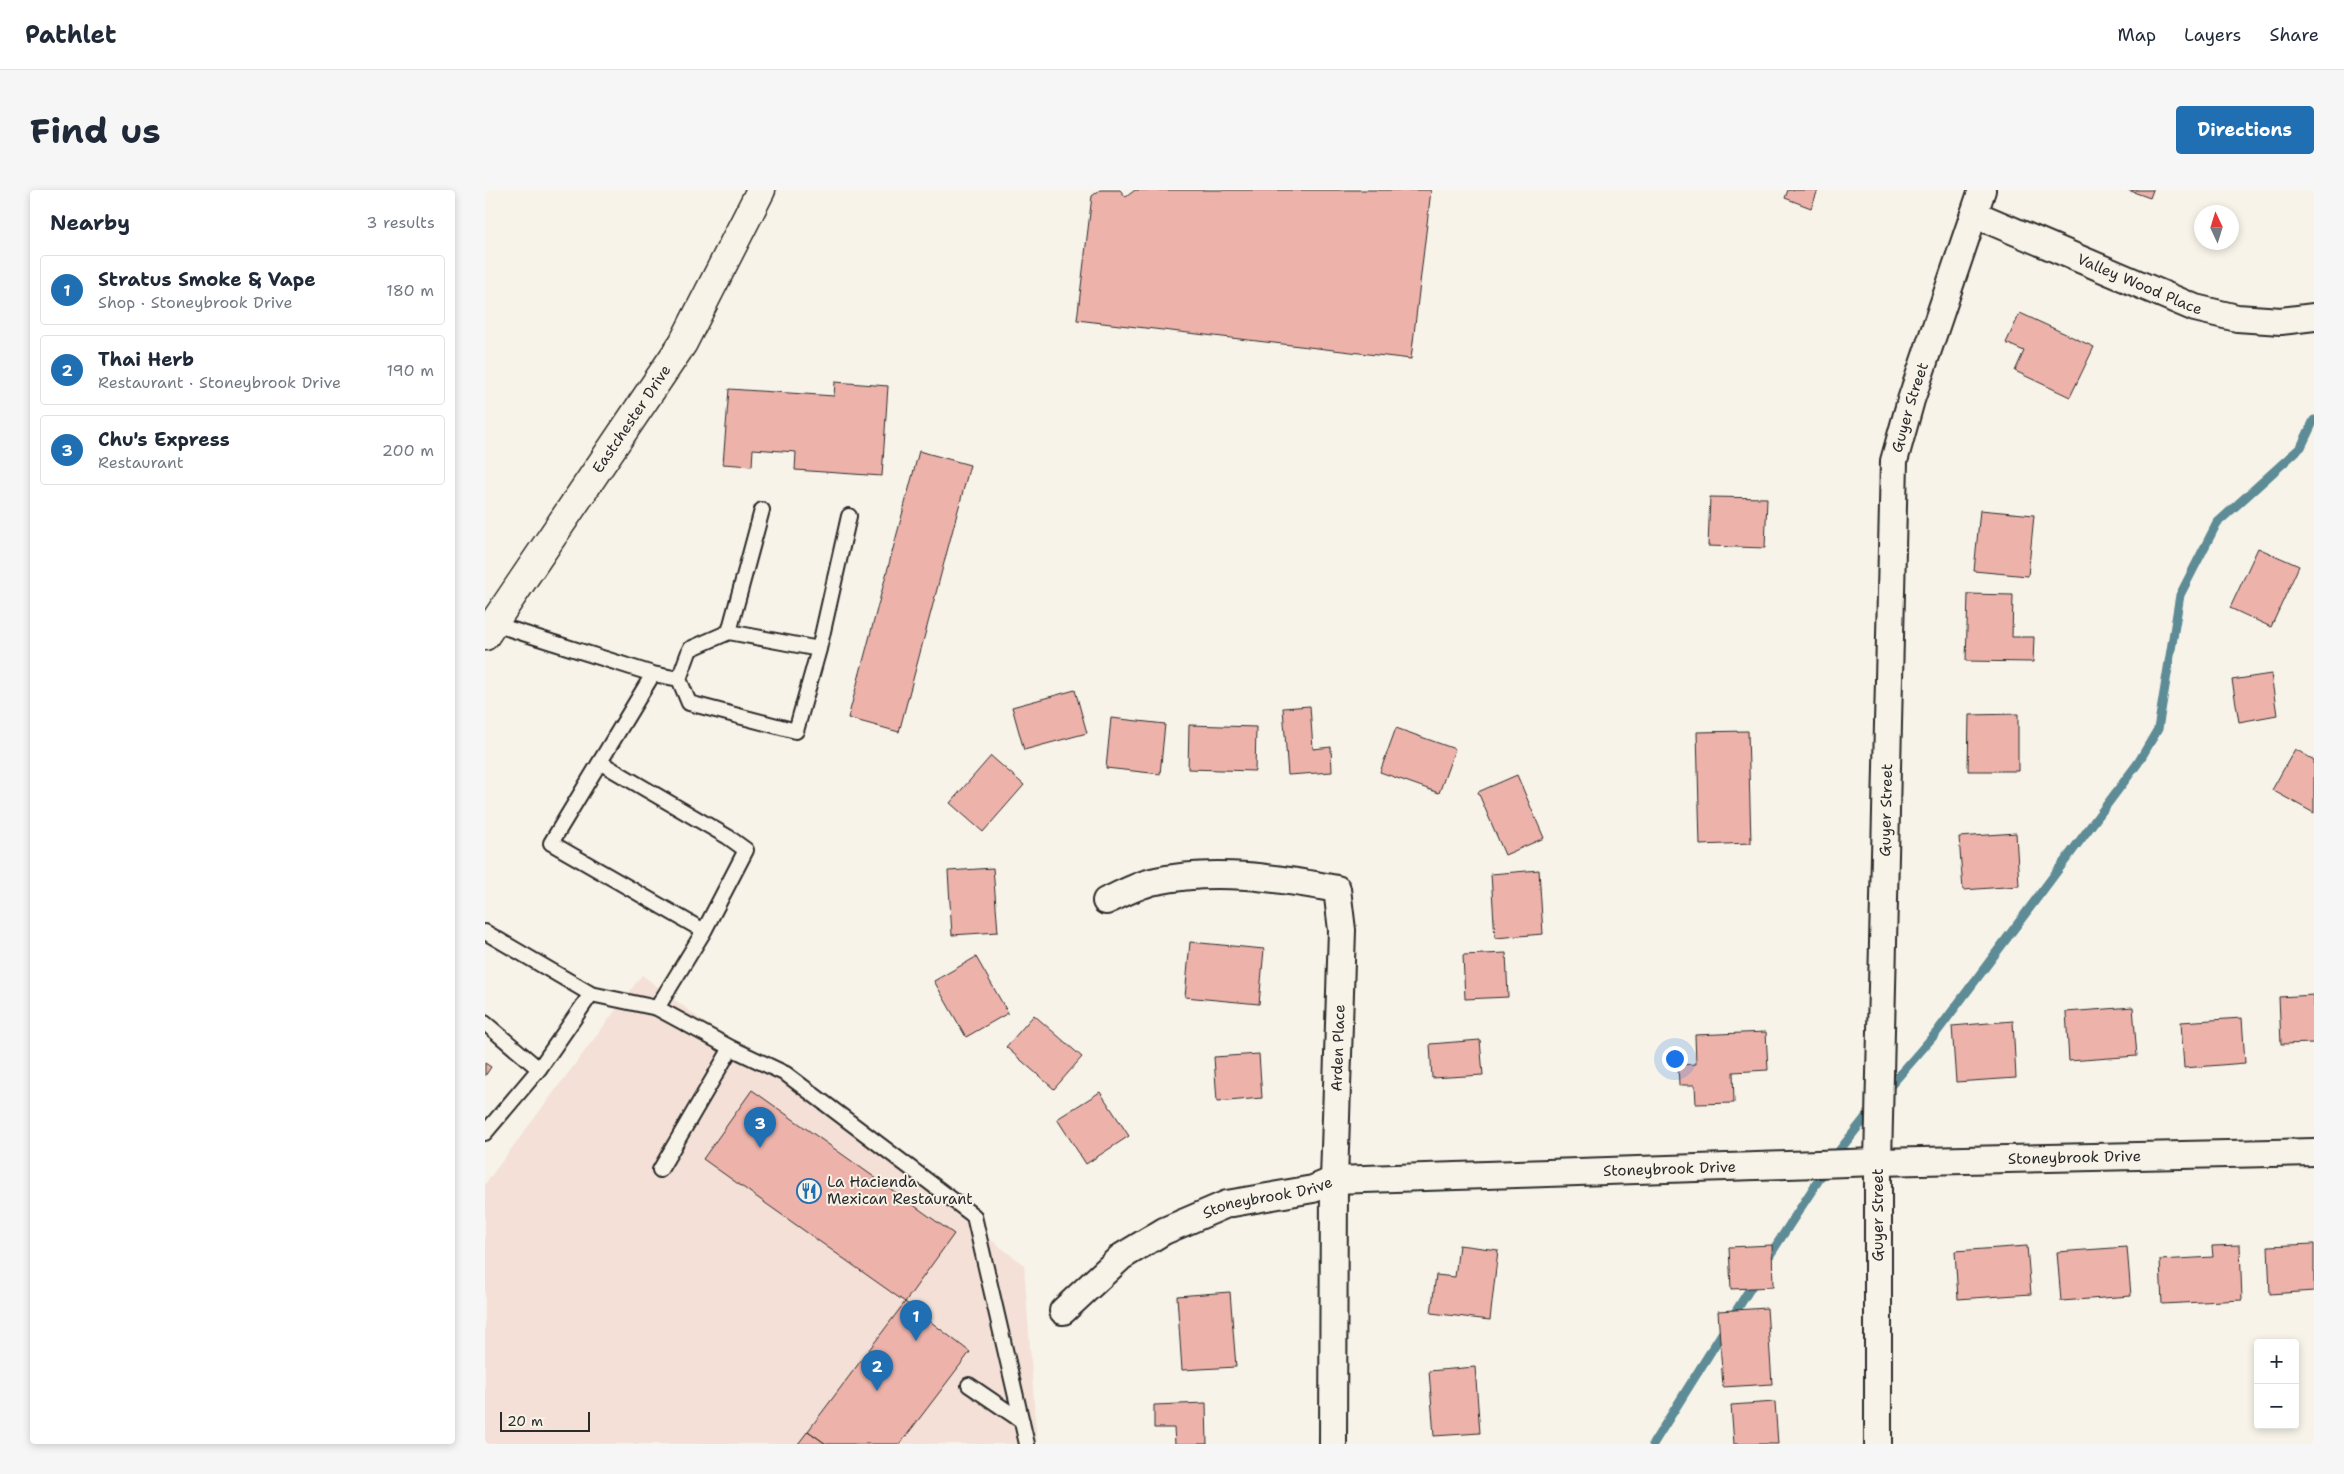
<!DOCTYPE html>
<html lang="en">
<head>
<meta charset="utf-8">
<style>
	:root { --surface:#fff; --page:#f6f6f7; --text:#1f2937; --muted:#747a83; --line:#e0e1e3; --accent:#1f6fb2 }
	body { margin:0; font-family:"Shantell Sans",sans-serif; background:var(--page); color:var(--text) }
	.controls { position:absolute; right:15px; bottom:15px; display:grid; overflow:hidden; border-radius:5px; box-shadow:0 2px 8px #0003 }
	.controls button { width:45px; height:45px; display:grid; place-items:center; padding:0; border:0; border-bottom:1px solid var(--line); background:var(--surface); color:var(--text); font:25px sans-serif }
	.compass { position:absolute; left:1709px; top:15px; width:45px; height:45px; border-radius:50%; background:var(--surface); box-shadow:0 2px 8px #0003; rotate:356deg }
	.scale { position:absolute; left:15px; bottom:12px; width:90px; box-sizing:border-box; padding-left:5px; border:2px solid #2b2b2b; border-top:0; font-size:14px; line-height:18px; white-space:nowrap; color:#2b2b2b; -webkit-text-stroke:4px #f7f3e8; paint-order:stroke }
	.you { position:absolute; left:1189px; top:868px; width:18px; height:18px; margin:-12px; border:4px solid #fff; border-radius:50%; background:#1a73e8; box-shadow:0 0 0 8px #1a73e833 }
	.badge { display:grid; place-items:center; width:32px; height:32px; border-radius:50%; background:var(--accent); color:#fff; font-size:16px; font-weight:700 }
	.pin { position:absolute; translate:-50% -41px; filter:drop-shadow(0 1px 2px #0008) }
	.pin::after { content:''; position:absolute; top:26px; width:18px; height:15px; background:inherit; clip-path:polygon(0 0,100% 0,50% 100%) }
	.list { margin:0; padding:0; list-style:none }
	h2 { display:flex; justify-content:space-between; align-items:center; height:65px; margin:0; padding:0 20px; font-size:21px }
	h2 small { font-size:16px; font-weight:400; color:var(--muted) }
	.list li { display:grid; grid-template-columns:32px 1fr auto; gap:15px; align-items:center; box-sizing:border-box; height:70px; margin:0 10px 10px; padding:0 10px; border:1px solid var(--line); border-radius:5px }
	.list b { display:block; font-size:19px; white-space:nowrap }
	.list p { margin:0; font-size:16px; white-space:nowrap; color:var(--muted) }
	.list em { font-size:16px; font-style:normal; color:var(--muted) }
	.map { position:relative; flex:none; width:1829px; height:1254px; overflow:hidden; border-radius:5px }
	header { display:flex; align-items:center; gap:30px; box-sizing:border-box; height:70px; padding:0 25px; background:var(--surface); border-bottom:1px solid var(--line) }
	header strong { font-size:24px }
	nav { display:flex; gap:28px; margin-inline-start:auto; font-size:18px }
	.intro { display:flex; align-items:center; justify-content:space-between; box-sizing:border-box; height:120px; padding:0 30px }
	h1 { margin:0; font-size:35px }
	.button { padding:12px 22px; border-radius:5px; background:var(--accent); color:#fff; font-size:18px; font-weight:700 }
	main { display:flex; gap:30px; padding:0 30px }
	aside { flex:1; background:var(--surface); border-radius:5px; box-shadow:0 2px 8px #0003 }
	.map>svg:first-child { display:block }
	.built { fill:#f4e0d6 }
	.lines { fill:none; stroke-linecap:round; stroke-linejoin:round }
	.stream { stroke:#5d8b96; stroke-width:9 }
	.building { fill:#edb3ab; stroke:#2b2b2b }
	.lane-casing { stroke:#2b2b2b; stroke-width:18 }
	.street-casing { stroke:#2b2b2b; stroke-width:30 }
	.primary-casing { stroke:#2b2b2b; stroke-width:31 }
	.lane { stroke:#f7f3e8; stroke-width:14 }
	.street { stroke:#f7f3e8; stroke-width:26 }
	.primary { stroke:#f7f3e8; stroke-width:28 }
	.labels { text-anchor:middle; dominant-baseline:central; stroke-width:4; stroke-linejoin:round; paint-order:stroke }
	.street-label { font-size:15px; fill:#2b2b2b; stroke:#f7f3e8 }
	.poi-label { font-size:15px; fill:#2b2b2b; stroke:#f7f3e8; text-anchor:start }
</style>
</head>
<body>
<header>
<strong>Pathlet</strong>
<nav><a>Map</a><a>Layers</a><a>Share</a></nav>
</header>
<div class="intro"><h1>Find us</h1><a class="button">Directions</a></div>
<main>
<aside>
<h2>Nearby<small>3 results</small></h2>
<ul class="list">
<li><span class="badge">1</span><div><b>Stratus Smoke &amp; Vape</b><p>Shop · Stoneybrook Drive</p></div><em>180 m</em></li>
<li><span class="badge">2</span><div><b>Thai Herb</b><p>Restaurant · Stoneybrook Drive</p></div><em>190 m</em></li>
<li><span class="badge">3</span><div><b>Chu's Express</b><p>Restaurant</p></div><em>200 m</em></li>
</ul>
</aside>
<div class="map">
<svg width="1829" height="1254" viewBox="0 0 1829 1254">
	<rect width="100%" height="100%" fill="#f7f3e8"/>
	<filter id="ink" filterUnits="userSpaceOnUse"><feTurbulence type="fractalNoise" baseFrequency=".02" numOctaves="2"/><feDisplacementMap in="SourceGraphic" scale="10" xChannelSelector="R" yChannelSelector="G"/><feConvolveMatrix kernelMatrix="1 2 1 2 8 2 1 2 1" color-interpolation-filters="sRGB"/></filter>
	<g filter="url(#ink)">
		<path class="built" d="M157,785L539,1075L552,1254H0V994Z"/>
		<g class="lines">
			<path class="stream" d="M1400,902L1451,843L1653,573L1673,539L1695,405L1732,333L1816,257L1829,230
				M1281,1071L1346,971L1388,918
				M1168,1254L1271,1089"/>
		</g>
		<path class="building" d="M615,0H635L641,7L650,0H946L926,169L592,130L607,6Z
			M1303,0H1333L1326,18L1300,8Z
			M1643,0H1668L1665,8Z
			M1535,123L1609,157L1585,207L1530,181L1539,161L1521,153Z
			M350,192L403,196L397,286L310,280L311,262L268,259L267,276L238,274L244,199L349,206Z
			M434,261L485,275L414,542L363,528Z
			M1225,307L1282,308L1280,358L1223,356Z
			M1495,320L1549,325L1543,386L1489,381Z
			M1773,358L1814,376L1786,437L1745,418Z
			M1483,404L1528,405L1527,447H1549L1548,472L1481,471Z
			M1786,484L1792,525L1754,532L1747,490Z
			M590,500L602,543L539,560L527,517Z
			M825,516L828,559L846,557L847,582L803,585L798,518Z
			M1533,524V581H1483L1484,525Z
			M626,528L680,534L675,584L621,578Z
			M704,535L771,537L770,581L703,579Z
			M911,538L970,559L954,603L895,582Z
			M1263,541L1266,653L1215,655L1212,542Z
			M1810,559L1829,570V623L1787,600Z
			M506,566L539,595L498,642L465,613Z
			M1032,585L1059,648L1020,665L993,602Z
			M1531,643L1534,696L1478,700L1474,647Z
			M508,678L513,742L467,745L463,681Z
			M1054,680L1058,744L1010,748L1006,684Z
			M705,752L779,759L774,814L700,807Z
			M1021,763L1023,807L980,809L978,765Z
			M491,767L523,823L481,847L449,791Z
			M1829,805V853L1796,854L1794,807Z
			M1648,817L1652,866L1584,871L1581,822Z
			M549,825L597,867L569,899L521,857Z
			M1757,828L1760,873L1699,878L1696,832Z
			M1528,831L1531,888L1471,892L1467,836Z
			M1281,842L1283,880L1248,882L1249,913L1211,914L1210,895H1194L1193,875L1211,874L1210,845Z
			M995,850L998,885L947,888L945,854Z
			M774,864L777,908L732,912L729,867Z
			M0,873L6,877L0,886Z
			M267,900L469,1044L420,1112L218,969Z
			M615,902L644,946L601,974L572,929Z
			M1829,1054V1101L1785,1104L1783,1056Z
			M974,1055L1013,1060L1005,1130L946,1123L951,1085L970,1087Z
			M1287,1055L1288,1097L1246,1099L1244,1057Z
			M1755,1055L1757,1110L1677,1114L1675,1070L1728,1067L1727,1056Z
			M1542,1056L1546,1104L1473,1109L1470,1061Z
			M1642,1057L1646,1106L1576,1111L1572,1062Z
			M745,1102L751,1177L697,1180L692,1106Z
			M420,1112L485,1162L415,1254H341L323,1241Z
			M1282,1118L1287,1194L1238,1197L1233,1121Z
			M990,1177L995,1243L949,1246L944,1181Z
			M1290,1212L1293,1254H1249L1246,1215Z
			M721,1213L722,1254H690L689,1238H669V1215Z
			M323,1241L341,1254H313Z"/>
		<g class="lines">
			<defs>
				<path id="lane" d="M9,434L168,484L194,489L204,513L311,541L334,459L364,326
					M244,442L277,320
					M168,484L66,653L219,741
					M194,489L205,459L244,442L334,459
					M116,573L243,647L261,660L219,741L172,818
					M0,742L106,804L54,879L0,943
					M106,804L172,818L246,858L301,884L489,1026L542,1254
					M0,833L54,879
					M175,980L246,858
					M484,1195L537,1231"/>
				<g id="street">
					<path id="s1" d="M1489,24L1710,118L1752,128L1796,131L1829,127"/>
					<path d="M621,711C637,704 654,694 671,691C731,678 792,688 852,699L857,740L849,990L848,1254"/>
					<path id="s2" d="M578,1121L636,1067L679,1041L742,1014L828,999L849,990L1393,972L1829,962"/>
					<path id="s3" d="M1393,1254V972L1409,271L1426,210L1497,0"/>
				</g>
				<g id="primary">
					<path id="s4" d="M0,446L198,153L276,0"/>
				</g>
			</defs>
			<use href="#lane" class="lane-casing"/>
			<use href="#street" class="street-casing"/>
			<use href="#primary" class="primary-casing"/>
			<use href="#lane" class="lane"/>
			<use href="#street" class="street"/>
			<use href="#primary" class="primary"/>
		</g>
	</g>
	<defs>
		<symbol id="restaurant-ring" viewBox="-11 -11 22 22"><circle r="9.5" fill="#f7f3e8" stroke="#1f6fb2" stroke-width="1.5"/><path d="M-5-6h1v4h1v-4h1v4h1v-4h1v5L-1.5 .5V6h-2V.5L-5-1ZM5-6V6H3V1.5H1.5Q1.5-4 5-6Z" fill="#1f6fb2"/></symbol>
	</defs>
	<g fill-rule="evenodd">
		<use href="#restaurant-ring" x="310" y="987" width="28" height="28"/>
	</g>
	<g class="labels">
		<g class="street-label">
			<text stroke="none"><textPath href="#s1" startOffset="180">Valley Wood Place</textPath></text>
			<text stroke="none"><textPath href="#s3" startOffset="1039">Guyer Street</textPath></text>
			<text stroke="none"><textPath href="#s4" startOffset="262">Eastchester Drive</textPath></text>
			<text stroke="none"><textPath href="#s3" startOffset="634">Guyer Street</textPath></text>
			<text transform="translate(853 858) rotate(-88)">Arden Place</text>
			<text stroke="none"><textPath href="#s2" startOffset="1049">Stoneybrook Drive</textPath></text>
			<text stroke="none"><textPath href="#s2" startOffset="644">Stoneybrook Drive</textPath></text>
			<text stroke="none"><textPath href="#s2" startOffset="239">Stoneybrook Drive</textPath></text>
			<text transform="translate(1393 1025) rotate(-90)">Guyer Street</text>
		</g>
		<g class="poi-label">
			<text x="342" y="992">La Hacienda<tspan x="342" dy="17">Mexican Restaurant</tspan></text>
		</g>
	</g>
</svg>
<div class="controls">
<button>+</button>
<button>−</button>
</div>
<svg class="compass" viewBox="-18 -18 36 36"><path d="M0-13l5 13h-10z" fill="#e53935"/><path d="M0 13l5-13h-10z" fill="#747a83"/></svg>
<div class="scale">20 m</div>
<div class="you"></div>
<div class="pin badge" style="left:431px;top:1151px">1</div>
<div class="pin badge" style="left:392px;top:1201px">2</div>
<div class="pin badge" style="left:275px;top:958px">3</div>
</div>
</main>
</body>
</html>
